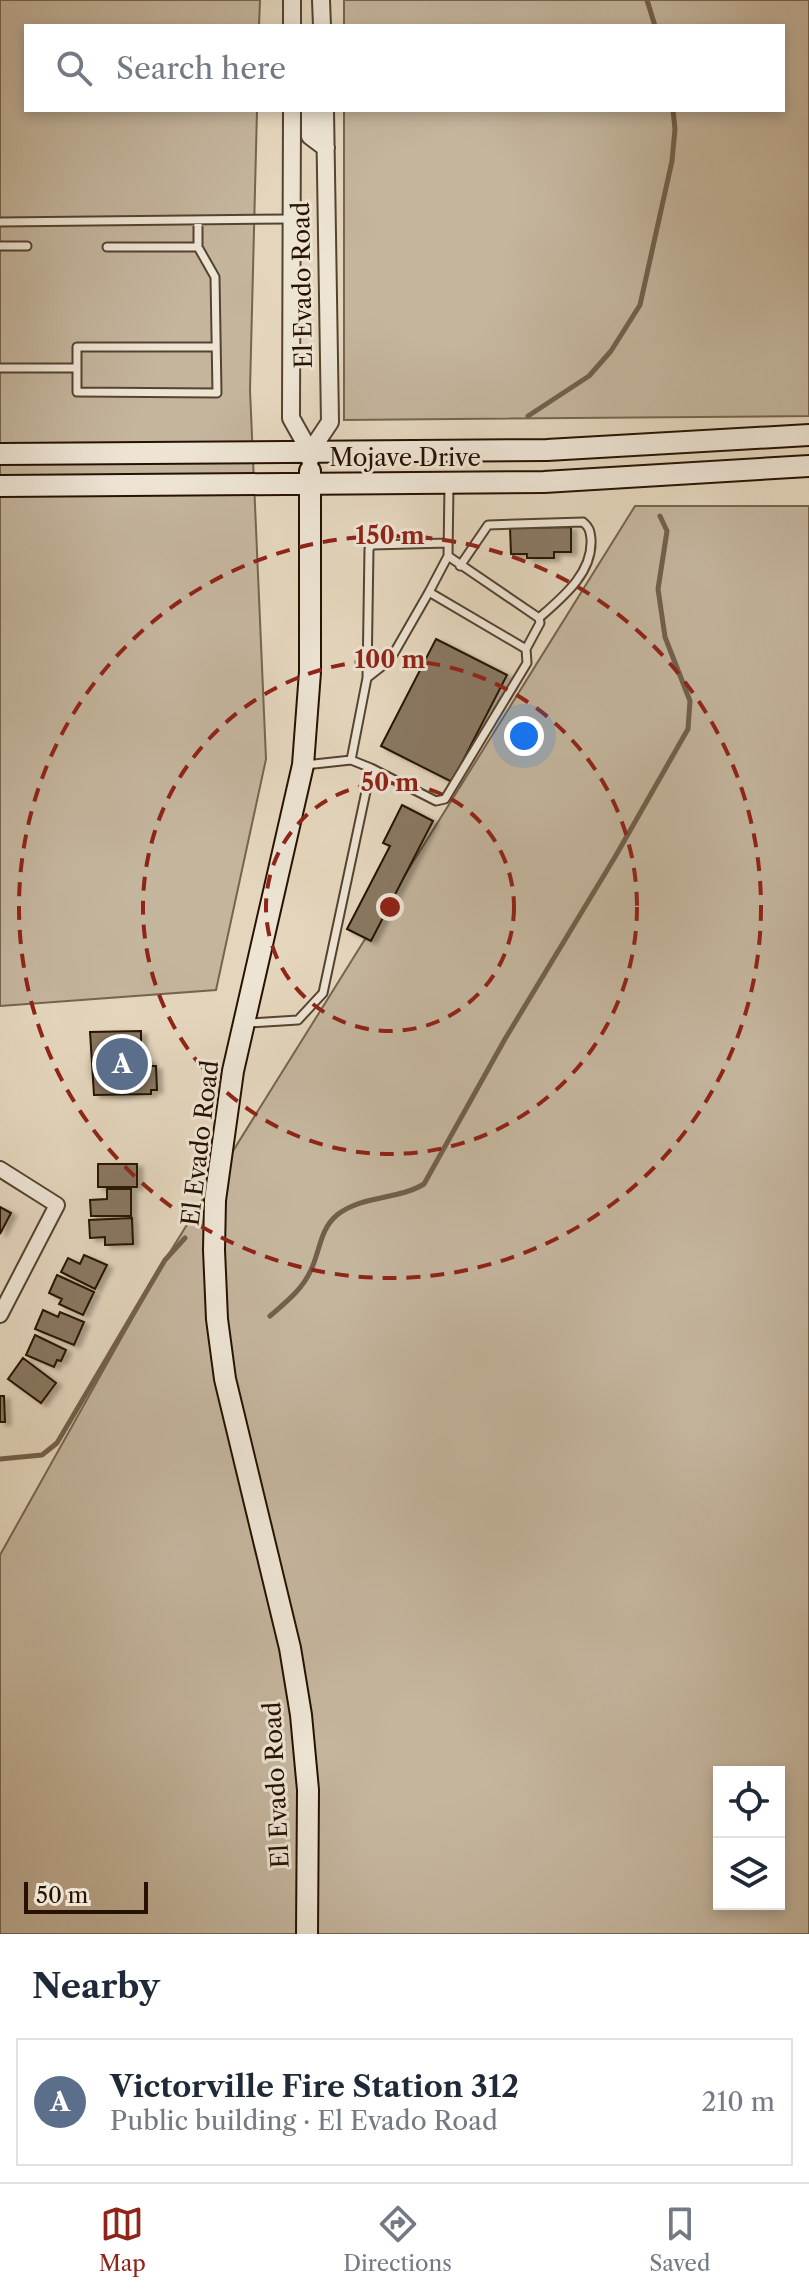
<!DOCTYPE html>
<html lang="en">
<head>
<meta charset="utf-8">
<style>
	:root { --surface:#fff; --page:#f2f2f3; --text:#1f2937; --muted:#747a83; --line:#e0e1e3; --accent:#8f2418 }
	body { margin:0; font-family:"Libre Caslon Text",serif; background:var(--page); color:var(--text) }
	.controls { position:absolute; right:24px; bottom:24px; display:grid; overflow:hidden; border-radius:0px; box-shadow:0 4px 12px #0003 }
	.controls button { width:72px; height:72px; display:grid; place-items:center; padding:0; border:0; border-bottom:2px solid var(--line); background:var(--surface); color:var(--text); font:40px sans-serif }
	.scale { position:absolute; left:24px; bottom:20px; width:124px; box-sizing:border-box; padding-left:8px; border:4px solid #271200; border-top:0; font-size:22px; line-height:28px; white-space:nowrap; color:#271200; -webkit-text-stroke:6px #ede4d4; paint-order:stroke }
	.you { position:absolute; left:524px; top:736px; width:28px; height:28px; margin:-20px; border:6px solid #fff; border-radius:50%; background:#1a73e8; box-shadow:0 0 0 12px #1a73e833 }
	.badge { display:grid; place-items:center; width:52px; height:52px; border-radius:50%; background:var(--accent); color:#fff; font-size:26px; font-weight:700 }
	.pin { position:absolute; translate:-50% -50%; border:4px solid #fff; box-shadow:0 2px 8px #0006 }
	.list { margin:0; padding:0; list-style:none }
	h2 { display:flex; justify-content:space-between; align-items:center; height:104px; margin:0; padding:0 32px; font-size:34px }
	h2 small { font-size:26px; font-weight:400; color:var(--muted) }
	.list li { display:grid; grid-template-columns:52px 1fr auto; gap:24px; align-items:center; box-sizing:border-box; height:128px; margin:0 16px 16px; padding:0 16px; border:2px solid var(--line); border-radius:0px }
	.list b { display:block; font-size:30px; white-space:nowrap }
	.list p { margin:0; font-size:26px; white-space:nowrap; color:var(--muted) }
	.list em { font-size:26px; font-style:normal; color:var(--muted) }
	.icon { flex:none; width:44px; height:44px; fill:none; stroke:currentColor; stroke-width:2; stroke-linecap:round; stroke-linejoin:round }
	.map { position:relative; flex:none; width:809px; height:1934px; overflow:hidden }
	.search { position:absolute; background:var(--surface); box-shadow:0 4px 12px #0003; left:24px; right:24px; top:24px; height:88px; display:flex; align-items:center; gap:20px; box-sizing:border-box; padding:0 28px; border-radius:0px; color:var(--muted); font-size:30px }
	.sheet { height:248px; background:var(--surface) }
	nav { display:flex; justify-content:space-around; align-items:center; box-sizing:border-box; height:112px; border-top:2px solid var(--line); background:var(--surface); font-size:22px; color:var(--muted) }
	nav a { display:grid; justify-items:center; gap:4px }
	nav .on { color:var(--accent) }
	.map>svg:first-child { display:block }
	.green { fill:#c4b59d; stroke:#76644e; stroke-width:2; fill-rule:evenodd }
	.lines { fill:none; stroke-linecap:round; stroke-linejoin:round }
	.stream { stroke:#725f4b; stroke-width:5 }
	.building { fill:#897862; stroke:#271200; stroke-width:2; filter:url(#shadow) }
	.service-casing { stroke:#56432f; stroke-width:11 }
	.minor-casing { stroke:#56432f; stroke-width:18 }
	.tertiary-casing { stroke:#56432f; stroke-width:20 }
	.secondary-casing { stroke:#271200; stroke-width:24 }
	.service { stroke:#ede4d4; stroke-width:7 }
	.minor { stroke:#ede4d4; stroke-width:14 }
	.tertiary { stroke:#ede4d4; stroke-width:16 }
	.secondary { stroke:#ede4d4; stroke-width:20 }
	.ring { fill:none; stroke:#8f2418; stroke-width:4; stroke-dasharray:14 10 }
	.labels { text-anchor:middle; dominant-baseline:central; stroke-width:6; stroke-linejoin:round; paint-order:stroke }
	.street-label { font-size:24px; fill:#271200; stroke:#ede4d4 }
	.centre { fill:#8f2418; stroke:#ede4d4; stroke-width:4 }
	.ring-label { font-size:24px; text-anchor:middle; font-weight:bold; fill:#8f2418; stroke:#ede4d4; stroke-width:6; stroke-linejoin:round; paint-order:stroke }
</style>
</head>
<body>
<div class="map">
<svg width="809" height="1934" viewBox="0 0 809 1934">
	<defs>
		<filter id="shadow"><feDropShadow dx="5.5" dy="3" stdDeviation="2" flood-color="#0004"/></filter>
	</defs>
	<rect width="100%" height="100%" fill="#e4d6bd"/>
	<filter id="stains"><feTurbulence type="fractalNoise" baseFrequency=".0025" numOctaves="4"/><feColorMatrix values="0 0 0 0 .2 0 0 0 0 .09 0 0 0 0 .02 0 0 0 .5 -.17"/></filter>
	<radialGradient id="worn" r=".72"><stop offset=".6" stop-color="#630" stop-opacity="0"/><stop offset="1" stop-color="#630" stop-opacity=".3"/></radialGradient>
	<path class="green" d="M0,0H260L259,26H26V110H257L250,390L266,759L216,990L0,1006Z
		M344,0H809V416L344,420V110H783V26H344Z
		M635,506H809V1934H0V1555L165,1260ZM719,1772H779V1904H719Z"/>
	<g class="lines">
		<path class="stream" d="M647,0L655,26
			M528,416L589,376L611,351L640,305L672,161L675,129L673,110
			M270,1316C286,1302 302,1290 311,1270C320,1251 320,1229 337,1215C362,1195 398,1200 424,1184L505,1039L615,857L688,729L690,701L665,637L658,589L667,531L660,516
			M0,1459L42,1455L57,1443L165,1260L185,1238"/>
	</g>
	<path class="building" d="M571,527V552H554V558H527V554H511L510,528Z
		M436,639L507,675L452,782L381,746Z
		M402,805L433,821L371,941L347,929L390,846L383,843Z
		M141,1031V1060H150V1066H156L157,1090H151V1094L94,1095L90,1032Z
		M98,1164H137V1187H98Z
		M107,1189H131V1216H91L90,1200L107,1199Z
		M0,1207L11,1213L0,1234Z
		M132,1218L133,1244L105,1245V1237L90,1238L89,1220Z
		M84,1255L107,1265L95,1289L61,1272L68,1258L80,1264Z
		M57,1275L94,1292L83,1315L59,1304L62,1299L49,1293Z
		M43,1310L58,1317L60,1312L84,1322L74,1345L35,1329Z
		M35,1335L66,1350L61,1361L57,1360L54,1367L26,1355Z
		M23,1358L56,1383L41,1403L8,1379Z
		M0,1396H4L5,1422H0Z"/>
	<g class="lines">
		<defs>
			<path id="service" d="M198,220V247L215,277L217,393L77,392V347H216
				M0,222L290,219
				M0,246H27
				M107,247H198
				M0,368H77
				M448,543L372,545L369,549L367,678L390,660L429,592L526,649L540,623L539,618L448,556L449,485
				M460,566L488,525L583,522C589,527 590,530 591,539C593,573 563,597 539,618
				M429,592L448,556
				M351,760L367,678
				M371,768L436,801L445,799L527,663L526,649
				M248,1023L298,1020L323,993L371,768L351,760L305,765"/>
			<path id="minor" d="M0,1169L57,1205L0,1315"/>
			<path id="tertiary" d="M292,0V26
				M321,0L322,26
				M292,110L291,418L310,452V460
				M310,110V136L326,148
				M310,452L330,422L325,110"/>
			<path id="secondary" d="M0,454L547,450L809,435
				M0,486L544,482L809,466
				M307,1934L308,1790L301,1715L290,1648L225,1379L217,1319L214,1250L215,1200L233,1071L303,765L310,672V471"/>
		</defs>
		<use href="#service" class="service-casing"/>
		<use href="#minor" class="minor-casing"/>
		<use href="#tertiary" class="tertiary-casing"/>
		<use href="#secondary" class="secondary-casing"/>
		<use href="#service" class="service"/>
		<use href="#minor" class="minor"/>
		<use href="#tertiary" class="tertiary"/>
		<use href="#secondary" class="secondary"/>
	</g>
	<g class="ring">
		<circle cx="390" cy="907" r="124"/>
		<circle cx="390" cy="907" r="247"/>
		<circle cx="390" cy="907" r="371"/>
	</g>
	<g class="labels">
		<g class="street-label">
			<text transform="translate(302 285) rotate(-91)">El Evado Road</text>
			<text x="405" y="457">Mojave Drive</text>
			<text transform="translate(200 1143) rotate(-83)">El Evado Road</text>
			<text transform="translate(276 1785) rotate(-93)">El Evado Road</text>
		</g>
	</g>
	<circle cx="390" cy="907" r="12" class="centre"/>
	<g class="ring-label">
		<text x="390" y="544">150 m</text>
		<text x="390" y="668">100 m</text>
		<text x="390" y="791">50 m</text>
	</g>
	<rect width="100%" height="100%" filter="url(#stains)"/>
	<rect width="100%" height="100%" fill="url(#worn)"/>
</svg>
<div class="controls">
<button><svg class="icon" aria-label="locate" viewBox="0 0 24 24"><circle cx="12" cy="12" r="6"/><path d="M12 2v4M12 18v4M2 12h4M18 12h4"/></svg></button>
<button><svg class="icon" aria-label="layers" viewBox="0 0 24 24"><path d="M12 4l9 5-9 5-9-5zM3 14l9 5 9-5"/></svg></button>
</div>
<div class="scale">50 m</div>
<div class="you"></div>
<div class="pin badge" style="left:122px;top:1064px;background:#5c6f8a">A</div>
<div class="search"><svg class="icon" aria-label="search" viewBox="0 0 24 24"><circle cx="10" cy="10" r="6"/><path d="M15 15l6 6"/></svg>Search here</div>
</div>
<section class="sheet">
<h2>Nearby<small></small></h2>
<ul class="list">
<li><span class="badge" style="background:#5c6f8a">A</span><div><b>Victorville Fire Station 312</b><p>Public building · El Evado Road</p></div><em>210 m</em></li>
</ul>
</section>
<nav>
<a class="on"><svg class="icon" aria-label="map" viewBox="0 0 24 24"><path d="M3 6l6-2 6 2 6-2v14l-6 2-6-2-6 2zM9 4v14M15 6v14"/></svg>Map</a>
<a><svg class="icon" aria-label="directions" viewBox="0 0 24 24"><path d="M12 3l9 9-9 9-9-9zM9 14v-3h6M13 9l2 2-2 2"/></svg>Directions</a>
<a><svg class="icon" aria-label="saved" viewBox="0 0 24 24"><path d="M7 4h10v16l-5-4-5 4z"/></svg>Saved</a>
</nav>
</body>
</html>
